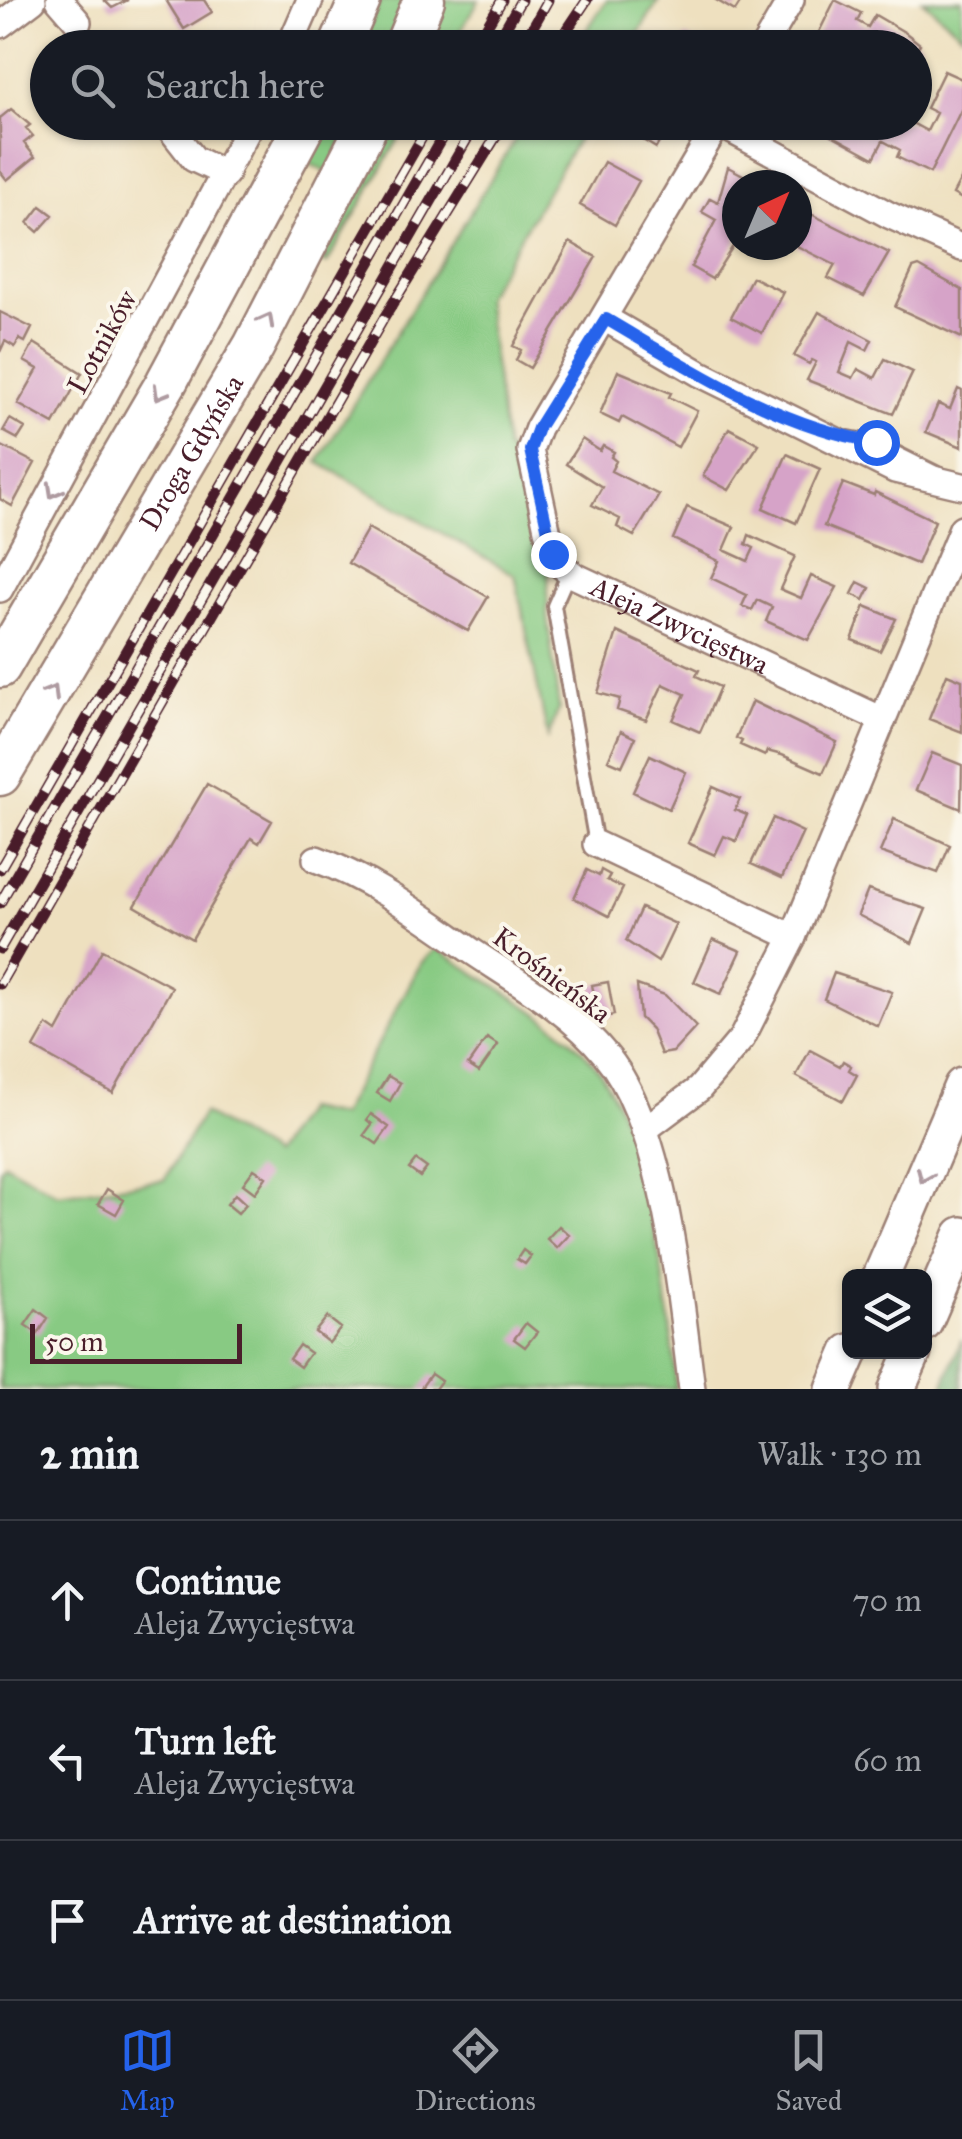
<!DOCTYPE html>
<html lang="en">
<head>
<meta charset="utf-8">
<style>
	:root { --surface:#171b24; --page:#20242c; --text:#f1f3f6; --muted:#9ea1a6; --line:#363941; --accent:#2563eb }
	body { margin:0; font-family:"IM FELL Great Primer",serif; background:var(--page); color:var(--text) }
	.controls { position:absolute; right:30px; bottom:30px; display:grid; overflow:hidden; border-radius:15px; box-shadow:0 2px 8px #0004 }
	.controls button { width:90px; height:90px; display:grid; place-items:center; padding:0; border:0; border-bottom:2px solid var(--line); background:var(--surface); color:var(--text); font:50px sans-serif }
	.compass { position:absolute; left:722px; top:170px; width:90px; height:90px; border-radius:50%; background:var(--surface); box-shadow:0 2px 8px #0004; rotate:44deg }
	.scale { position:absolute; left:30px; bottom:25px; width:212px; box-sizing:border-box; padding-left:10px; border:5px solid #4a1f2b; border-top:0; font-size:28px; line-height:35px; white-space:nowrap; color:#4a1f2b; -webkit-text-stroke:8px #fbf7ec; paint-order:stroke }
	.stop { position:absolute; width:30px; height:30px; margin:-22px; border:8px solid #2563eb; border-radius:50%; background:#fff }
	.stop.end { background:#2563eb; border-color:#fff; box-shadow:0 2px 10px #0008 }
	.list { margin:0; padding:0; list-style:none }
	h2 { display:flex; justify-content:space-between; align-items:center; height:130px; margin:0; padding:0 40px; font-size:42px }
	h2 small { font-size:32px; font-weight:400; color:var(--muted) }
	.list li { display:grid; grid-template-columns:65px 1fr auto; gap:30px; align-items:center; box-sizing:border-box; height:160px; padding:0 40px; border-top:2px solid var(--line) }
	.list b { display:block; font-size:38px; white-space:nowrap }
	.list p { margin:0; font-size:32px; white-space:nowrap; color:var(--muted) }
	.list em { font-size:32px; font-style:normal; color:var(--muted) }
	.icon { flex:none; width:55px; height:55px; fill:none; stroke:currentColor; stroke-width:2; stroke-linecap:round; stroke-linejoin:round }
	.map { position:relative; flex:none; width:962px; height:1389px; overflow:hidden }
	.search { position:absolute; background:var(--surface); box-shadow:0 2px 8px #0004; left:30px; right:30px; top:30px; height:110px; display:flex; align-items:center; gap:25px; box-sizing:border-box; padding:0 35px; border-radius:55px; color:var(--muted); font-size:38px }
	.sheet { height:610px; background:var(--surface) }
	nav { display:flex; justify-content:space-around; align-items:center; box-sizing:border-box; height:140px; border-top:2px solid var(--line); background:var(--surface); font-size:28px; color:var(--muted) }
	nav a { display:grid; justify-items:center; gap:5px }
	nav .on { color:var(--accent) }
	.map>svg:first-child { display:block }
	.green { fill:#88ca83; stroke:#697457; stroke-width:2.5 }
	.forest { fill:#6eae71; stroke:#5c664e; stroke-width:2.5 }
	.building { fill:#d6a3c8 }
	.lines { fill:none; stroke-linecap:round; stroke-linejoin:round }
	.lane-casing { stroke:#9c8075; stroke-width:18 }
	.street-casing { stroke:#9c8075; stroke-width:30 }
	.secondary-casing { stroke:#9c8075; stroke-width:40 }
	.primary-casing { stroke:#9c8075; stroke-width:45 }
	.lane { stroke:#fff; stroke-width:12 }
	.street { stroke:#fff; stroke-width:25 }
	.secondary { stroke:#fff; stroke-width:35 }
	.primary { stroke:#fff; stroke-width:40 }
	.rail-casing { stroke:#4a1f2b; stroke-width:11 }
	.rail { stroke:#fbf7ec; stroke-width:8; stroke-dasharray:22; stroke-linecap:butt }
	.oneway { stroke:#ae9aa0 }
	.route { stroke:#2563eb; stroke-width:12 }
	.labels { text-anchor:middle; dominant-baseline:central; stroke-width:8; stroke-linejoin:round; paint-order:stroke }
	.street-label { font-size:28px; fill:#4a1f2b; stroke:#fbf7ec }
</style>
</head>
<body>
<div class="map">
<svg width="962" height="1389" viewBox="0 0 962 1389">
	<rect width="100%" height="100%" fill="#fbf7ec"/>
	<filter id="ink" filterUnits="userSpaceOnUse"><feTurbulence type="fractalNoise" baseFrequency=".01" numOctaves="2"/><feDisplacementMap in="SourceGraphic" scale="20" xChannelSelector="R" yChannelSelector="G"/><feConvolveMatrix kernelMatrix="1 2 1 2 8 2 1 2 1" color-interpolation-filters="sRGB"/></filter>
	<filter id="wash" filterUnits="userSpaceOnUse"><feTurbulence type="fractalNoise" baseFrequency=".0048" numOctaves="4" result="noise"/><feDisplacementMap in="SourceGraphic" scale="40" xChannelSelector="R" yChannelSelector="G"/><feGaussianBlur stdDeviation="2.25" result="paint"/><feColorMatrix in="noise" values="0 0 0 0 0 0 0 0 0 0 0 0 0 0 0 0 0 1.4 0 .05"/><feComposite in="paint" operator="in"/></filter>
	<g filter="url(#wash)">
		<rect width="100%" height="100%" fill="#eee0bf"/>
		<path class="green" d="M380,0H407L386,47L359,48Z
			M443,0H479L451,47L423,48Z
			M607,0H659L630,47H575Z
			M922,0H962V34Z
			M323,123H352L328,173L304,161Z
			M390,123H408L327,263L321,262Z
			M525,123H587L485,297L506,451L524,450L549,565L547,616L559,708L548,738L515,575L318,462Z
			M436,948C486,982 551,1014 591,1060C641,1118 673,1310 676,1389H0V1169L4,1163L58,1194L164,1180L203,1113L273,1155L304,1109L340,1116L421,963Z"/>
		<path class="forest" d="M962,1339V1389H942Z"/>
		<g id="blocks">
			<path class="building" d="M104,0H128L112,8Z
				M166,0H204L212,12L184,29Z
				M716,0H742L735,11Z
				M835,0L861,13L857,21L868,27L875,15L906,33L920,44L914,54V48H857L859,43L848,37L842,47L837,43L834,48H797L801,40L812,46Z
				M686,37L705,48H680Z
				M944,71L962,79V108L930,173L897,157L900,150L883,141L874,158L808,122H881L890,127L892,122H910L927,131L936,113L926,108Z
				M11,109L30,125L26,128L33,136L24,143L35,157L7,180L0,171V118Z
				M628,122H670L656,148L625,129Z
				M604,162L639,181L615,225L580,205Z
				M728,167L762,185H737V240L712,279L691,267L716,220L702,212L710,198L718,202Z
				M962,177V199L953,194Z
				M41,206L53,215L38,232L28,223Z
				M799,208L889,253L864,296L828,278L835,265L797,246Z
				M570,242L596,257L530,368L516,360L521,350L513,346Z
				M919,266L962,290V338L895,307L913,268Z
				M752,277L783,292L762,333L731,317Z
				M0,312L32,328L25,342L19,339L15,347L5,341L0,352Z
				M819,312L872,340L867,350L851,342L839,372L853,378L858,369L875,378L885,359L913,372L893,414L807,380L816,362L812,360L809,364L794,356Z
				M34,343L82,373L54,424L18,404L38,369L24,361Z
				M618,371L671,393L669,397L697,411L678,447L622,417L619,423L600,414Z
				M958,389L962,391V447L926,432L938,404L950,409Z
				M10,419L25,428L18,439L3,431Z
				M729,428L759,444L729,490L703,476Z
				M582,439L600,451L603,446L614,452L611,457L616,461L611,471L659,495L634,536L617,527L620,519L592,505L602,487L566,464Z
				M0,445L35,463L12,506L0,499Z
				M787,454L820,469L796,523L763,508Z
				M843,483L874,495L875,492L935,521L917,564L824,526Z
				M687,507L734,527L724,550L748,561L754,548L746,544L749,535L795,556L780,589L801,598L811,576L837,587L808,640L766,621L772,607L757,600L752,610L742,606L747,595L711,578L719,561L673,539Z
				M368,528L488,597L468,631L348,563Z
				M858,582L870,588L864,600L852,594Z
				M865,606L896,619L880,651L852,640Z
				M617,632L699,670L696,676L720,687L700,732L673,720L685,694L663,684L646,720L617,710L620,699L598,693Z
				M947,674L962,680V732L929,719Z
				M752,701L837,742L823,773L782,755L767,751L765,756L740,745L742,741L736,738Z
				M621,731L635,738L622,766L608,760Z
				M932,753L962,765L961,809L916,790Z
				M650,755L686,772L669,809L633,792Z
				M207,784L272,821L259,843L251,838L192,939L135,906Z
				M713,787L740,799L735,810L747,815L736,841L724,836L715,855L688,843Z
				M773,818L803,832L782,878L751,864Z
				M894,819L950,845L938,873L880,852Z
				M587,870L599,876L601,870L610,875L607,880L623,888L609,916L574,898Z
				M868,890L926,909L912,943L858,915Z
				M641,908L676,924L658,962L626,941Z
				M713,939L741,951L721,994L694,982Z
				M102,950L172,987L113,1093L34,1048L47,1025L57,1032Z
				M834,973L892,992L878,1026L824,999Z
				M608,982L614,1015L599,1018L592,985Z
				M637,985L665,995L696,1027L673,1052L661,1054L651,1029L640,1018Z
				M487,1038L498,1045L479,1072L468,1065Z
				M810,1050L840,1066L843,1061L851,1066L849,1070L857,1075L843,1101L796,1076Z
				M388,1076L400,1083L390,1101L377,1093Z
				M371,1114L389,1127L377,1144L364,1135L372,1124L367,1120Z
				M416,1160L427,1168L420,1177L409,1169Z
				M254,1169L266,1177L255,1193L243,1184Z
				M107,1189L124,1200L116,1214L98,1204Z
				M235,1194L246,1204L238,1213L227,1204Z
				M559,1226L569,1235L557,1248L547,1239Z
				M523,1250L531,1256L525,1264L517,1259Z
				M36,1309L48,1318L38,1334L25,1325Z
				M327,1317L341,1328L329,1343L315,1332Z
				M526,1323L537,1332L525,1347L514,1339Z
				M299,1345L310,1353L300,1367L289,1359Z
				M431,1374L441,1381L435,1389H420Z"/>
		</g>
	</g>
	<g filter="url(#ink)">
		<use href="#blocks" fill-opacity="0" stroke="#9c8075" stroke-width="2.5"/>
		<g class="lines">
			<defs>
				<path id="lane" d="M849,438L876,443L936,473
					M569,572L554,606L596,844"/>
				<g id="street">
					<path d="M59,0L78,22"/>
					<path d="M0,25L33,0"/>
					<path d="M289,48L310,0"/>
					<path d="M763,48L791,0"/>
					<path d="M165,122L194,159L226,174"/>
					<path id="s1" d="M719,122L538,428L530,450L550,543L562,566L575,576L883,720"/>
					<path d="M718,123L889,215L962,248"/>
					<path d="M606,319L699,373L895,470L962,486"/>
					<path d="M0,589L252,122"/>
					<path d="M596,844L793,937"/>
					<path d="M316,859C372,879 424,918 473,952C518,982 570,1011 605,1054C665,1124 680,1298 692,1389"/>
					<path d="M644,1130L699,1089L742,1038L793,937L962,528"/>
				</g>
				<path id="secondary" d="M881,1276L962,1086
					M924,1323L962,1235
					M834,1389L850,1352
					M897,1389L913,1352"/>
				<g id="primary">
					<path d="M339,48L360,0"/>
					<path d="M404,48L424,0"/>
					<path d="M0,667L166,383L306,122"/>
					<path id="s2" d="M0,775L254,346L369,122"/>
				</g>
			</defs>
			<use href="#lane" class="lane-casing"/>
			<use href="#street" class="street-casing"/>
			<use href="#secondary" class="secondary-casing"/>
			<use href="#primary" class="primary-casing"/>
			<use href="#lane" class="lane"/>
			<use href="#street" class="street"/>
			<use href="#secondary" class="secondary"/>
			<use href="#primary" class="primary"/>
			<defs>
				<path id="rail" d="M474,48L502,0
					M494,48L521,0
					M521,48L548,0
					M555,48L587,0
					M0,869L431,122
					M0,903L451,122
					M0,949L477,122
					M0,984L384,318L505,122"/>
			</defs>
			<use href="#rail" class="rail-casing"/>
			<use href="#rail" class="rail"/>
		</g>
		<defs><path id="oneway-chevron" d="M-2-3.5L2.5 0L-2 3.5" fill="none" stroke-width="1.6" stroke-linecap="round" stroke-linejoin="round" transform="scale(2.5)"/></defs>
		<g class="oneway">
			<use href="#oneway-chevron" transform="translate(267 320) rotate(-62)"/>
			<use href="#oneway-chevron" transform="translate(160 393) rotate(120)"/>
			<use href="#oneway-chevron" transform="translate(54 491) rotate(119)"/>
			<use href="#oneway-chevron" transform="translate(52 692) rotate(-59)"/>
			<use href="#oneway-chevron" transform="translate(924 1176) rotate(113)"/>
		</g>
	</g>
	<g class="lines" filter="url(#ink)">
		<path class="route" d="M553,554L530,450L538,428L606,319C690,368 778,427 876,442"/>
	</g>
	<g class="labels">
		<g class="street-label">
			<text transform="translate(102 342) rotate(-61)">Lotników</text>
			<text stroke="none"><textPath href="#s2" startOffset="375">Droga Gdyńska</textPath></text>
			<text stroke="none"><textPath href="#s1" startOffset="632">Aleja Zwycięstwa</textPath></text>
			<text transform="translate(552 975) rotate(37)">Krośnieńska</text>
		</g>
	</g>
</svg>
<div class="controls">
<button><svg class="icon" aria-label="layers" viewBox="0 0 24 24"><path d="M12 4l9 5-9 5-9-5zM3 14l9 5 9-5"/></svg></button>
</div>
<svg class="compass" viewBox="-18 -18 36 36"><path d="M0-13l5 13h-10z" fill="#e53935"/><path d="M0 13l5-13h-10z" fill="#9ea1a6"/></svg>
<div class="scale">50 m</div>
<div class="stop" style="left:876px;top:442px"></div>
<div class="stop end" style="left:553px;top:554px"></div>
<div class="search"><svg class="icon" aria-label="search" viewBox="0 0 24 24"><circle cx="10" cy="10" r="6"/><path d="M15 15l6 6"/></svg>Search here</div>
</div>
<section class="sheet">
<h2>2 min<small>Walk · 130 m</small></h2>
<ul class="list">
<li><svg class="icon" aria-label="ahead" viewBox="0 0 24 24"><path d="M12 20V5M6 11l6-6 6 6"/></svg><div><b>Continue</b><p>Aleja Zwycięstwa</p></div><em>70 m</em></li>
<li><svg class="icon" aria-label="left" viewBox="0 0 24 24"><path d="M17 20v-9H6M10 6l-5 5 5 5"/></svg><div><b>Turn left</b><p>Aleja Zwycięstwa</p></div><em>60 m</em></li>
<li><svg class="icon" aria-label="arrive" viewBox="0 0 24 24"><path d="M6 21V4h12l-3 4 3 4H6"/></svg><div><b>Arrive at destination</b></div></li>
</ul>
</section>
<nav>
<a class="on"><svg class="icon" aria-label="map" viewBox="0 0 24 24"><path d="M3 6l6-2 6 2 6-2v14l-6 2-6-2-6 2zM9 4v14M15 6v14"/></svg>Map</a>
<a><svg class="icon" aria-label="directions" viewBox="0 0 24 24"><path d="M12 3l9 9-9 9-9-9zM9 14v-3h6M13 9l2 2-2 2"/></svg>Directions</a>
<a><svg class="icon" aria-label="saved" viewBox="0 0 24 24"><path d="M7 4h10v16l-5-4-5 4z"/></svg>Saved</a>
</nav>
</body>
</html>
